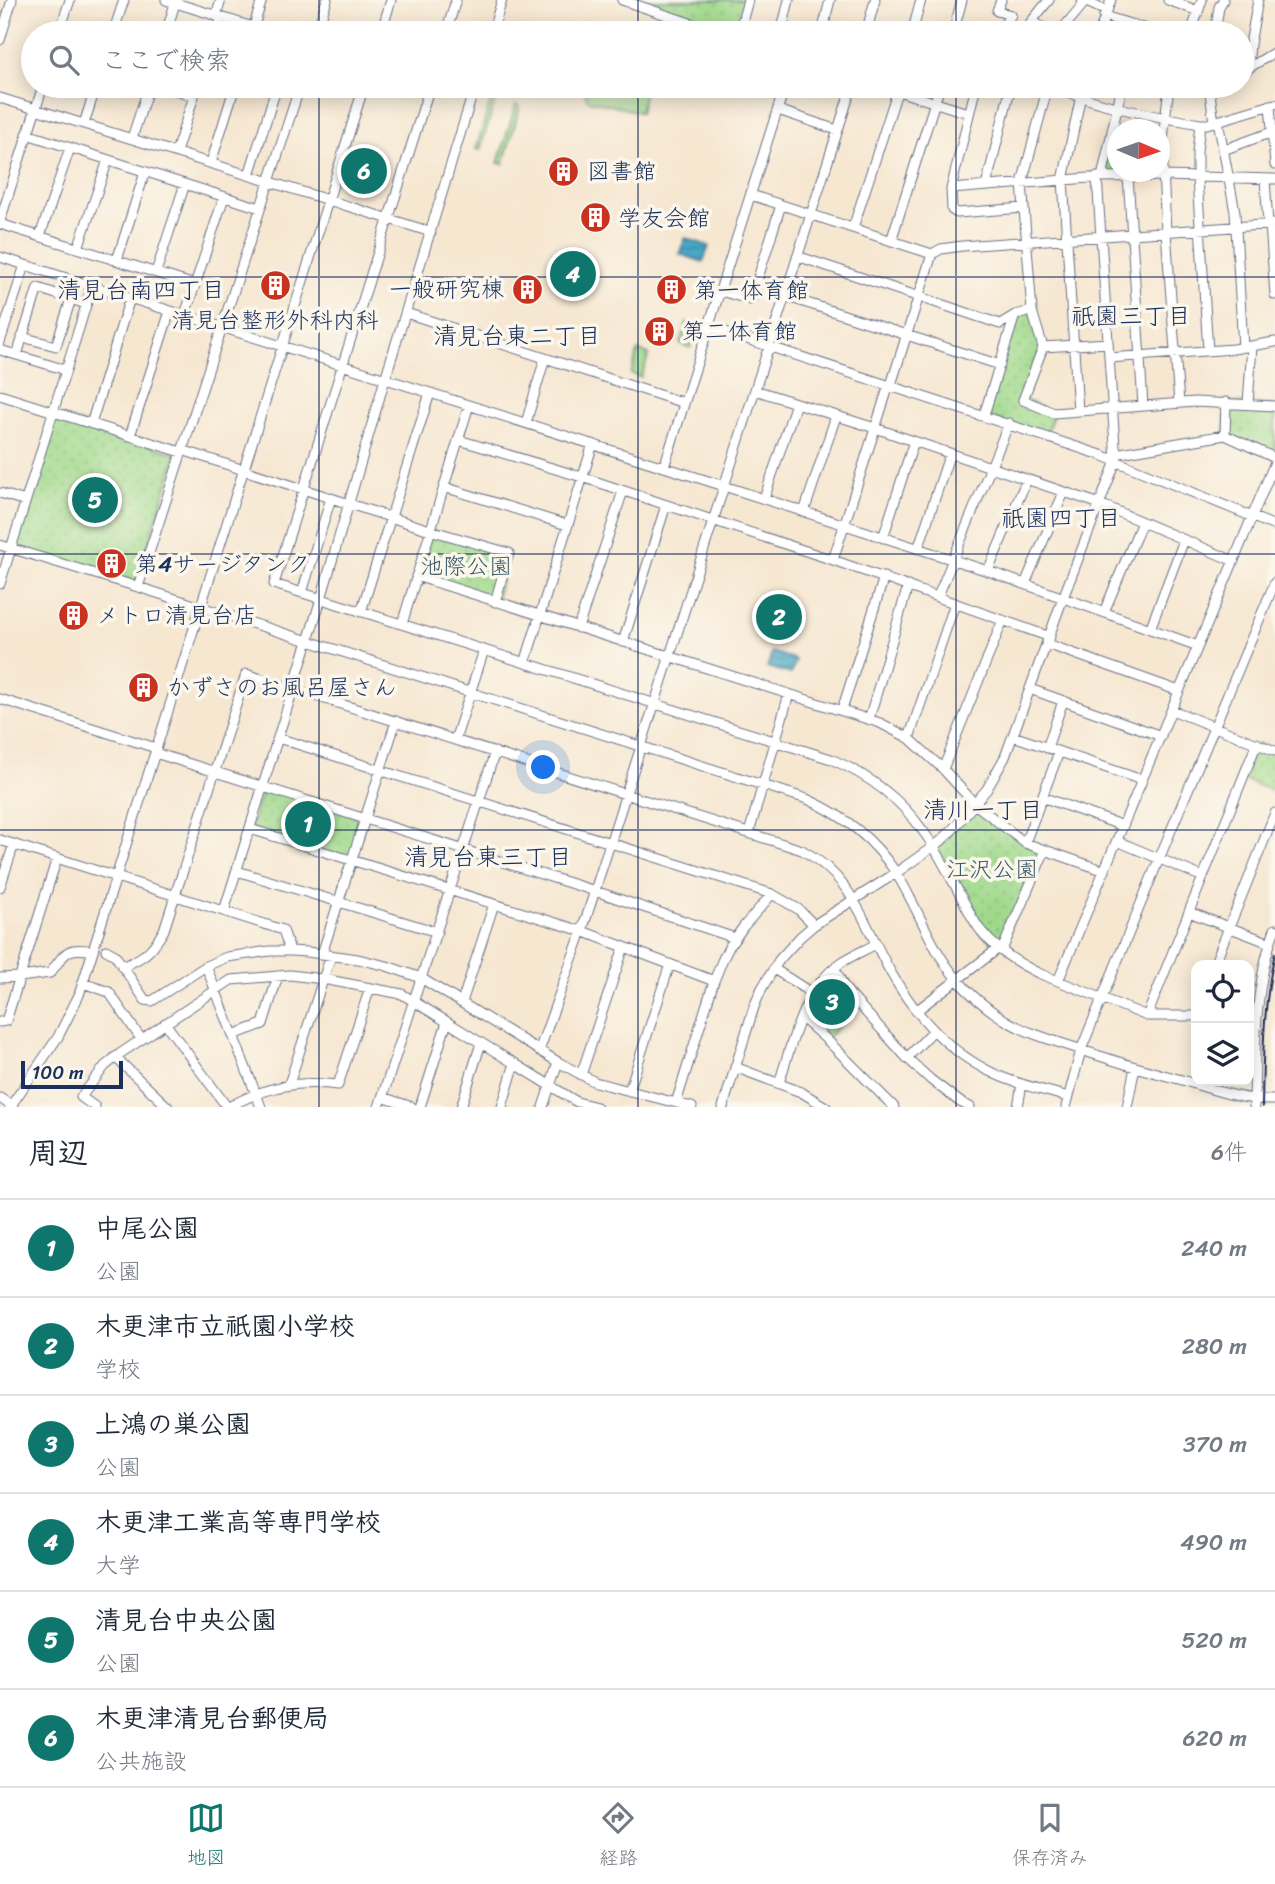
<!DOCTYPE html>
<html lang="ja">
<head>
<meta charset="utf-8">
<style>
	:root { --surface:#fff; --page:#f6f6f7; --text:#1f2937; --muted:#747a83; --line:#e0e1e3; --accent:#0f766e }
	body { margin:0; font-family:Sriracha,"Klee One",sans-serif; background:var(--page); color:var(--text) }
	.controls { position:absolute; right:21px; bottom:21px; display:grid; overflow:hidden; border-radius:14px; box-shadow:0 4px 18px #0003 }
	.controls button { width:63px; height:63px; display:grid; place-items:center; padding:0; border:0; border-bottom:2px solid var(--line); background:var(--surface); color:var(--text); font:35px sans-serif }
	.compass { position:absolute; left:1107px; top:119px; width:63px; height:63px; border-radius:50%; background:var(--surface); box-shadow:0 4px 18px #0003; rotate:92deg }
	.scale { position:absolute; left:21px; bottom:18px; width:102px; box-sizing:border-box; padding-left:7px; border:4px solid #1b2f5e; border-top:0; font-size:19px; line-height:24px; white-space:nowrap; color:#1b2f5e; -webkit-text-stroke:5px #fbf7ec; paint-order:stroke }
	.you { position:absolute; left:544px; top:768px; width:24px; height:24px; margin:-18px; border:5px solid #fff; border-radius:50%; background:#1a73e8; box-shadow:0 0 0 10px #1a73e833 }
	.badge { display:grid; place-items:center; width:46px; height:46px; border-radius:50%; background:var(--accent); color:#fff; font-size:23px; font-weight:700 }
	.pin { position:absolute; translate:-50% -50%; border:4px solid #fff; box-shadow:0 2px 7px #0006 }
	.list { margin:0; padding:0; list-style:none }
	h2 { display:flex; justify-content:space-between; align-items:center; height:91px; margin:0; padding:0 28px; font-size:30px }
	h2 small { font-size:23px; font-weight:400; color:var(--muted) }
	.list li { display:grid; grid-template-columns:46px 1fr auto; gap:21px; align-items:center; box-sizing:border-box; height:98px; padding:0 28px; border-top:2px solid var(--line) }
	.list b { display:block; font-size:26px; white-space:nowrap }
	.list p { margin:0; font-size:23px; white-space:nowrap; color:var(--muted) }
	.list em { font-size:23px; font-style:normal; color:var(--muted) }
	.icon { flex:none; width:38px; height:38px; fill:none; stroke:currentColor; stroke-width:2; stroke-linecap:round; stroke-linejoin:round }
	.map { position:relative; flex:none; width:1275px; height:1107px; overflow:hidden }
	.search { position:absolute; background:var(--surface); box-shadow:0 4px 18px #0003; left:21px; right:21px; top:21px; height:77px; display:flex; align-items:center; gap:18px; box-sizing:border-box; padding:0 24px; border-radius:38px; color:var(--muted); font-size:26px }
	.sheet { height:679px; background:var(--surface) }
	nav { display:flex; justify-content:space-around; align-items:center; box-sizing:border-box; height:98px; border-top:2px solid var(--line); background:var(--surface); font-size:19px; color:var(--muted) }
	nav a { display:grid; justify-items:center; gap:4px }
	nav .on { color:var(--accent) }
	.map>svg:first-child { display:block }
	.park { fill:url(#park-dots); stroke:#5e8475; stroke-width:2 }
	.pitch { fill:#a0d98c; stroke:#5e8475; stroke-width:2 }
	.water { fill:url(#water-rules); stroke:#306c92; stroke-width:2 }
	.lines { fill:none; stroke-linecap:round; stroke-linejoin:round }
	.minor-casing { stroke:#686f86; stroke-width:11 }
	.minor { stroke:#fff; stroke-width:9 }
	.rail { stroke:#1b2f5e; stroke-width:2 }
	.grid { fill:none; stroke:#1b2f5e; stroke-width:2; stroke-opacity:0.55 }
	.labels { text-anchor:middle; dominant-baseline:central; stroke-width:7; stroke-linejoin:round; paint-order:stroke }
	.poi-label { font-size:23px; fill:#1b2f5e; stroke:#fbf7ec; text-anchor:start }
	.park-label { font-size:23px; fill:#3c5a6a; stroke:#fbf7ec }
	.neighbourhood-label { font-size:24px; fill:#1b2f5e; stroke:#fbf7ec }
</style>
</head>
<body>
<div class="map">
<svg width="1275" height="1107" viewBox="0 0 1275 1107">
	<defs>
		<pattern id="park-dots" width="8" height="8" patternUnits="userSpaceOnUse" patternTransform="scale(1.75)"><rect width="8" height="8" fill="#a0d98c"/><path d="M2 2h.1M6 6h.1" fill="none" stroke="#89bb7b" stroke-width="1.8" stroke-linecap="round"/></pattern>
		<pattern id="water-rules" width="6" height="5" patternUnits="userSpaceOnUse" patternTransform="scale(1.75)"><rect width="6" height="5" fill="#46a9c6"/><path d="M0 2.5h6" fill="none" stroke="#3a8aa4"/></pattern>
	</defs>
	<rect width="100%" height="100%" fill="#fbf7ec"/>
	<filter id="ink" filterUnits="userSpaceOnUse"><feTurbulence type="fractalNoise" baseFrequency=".0143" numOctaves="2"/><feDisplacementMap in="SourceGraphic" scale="14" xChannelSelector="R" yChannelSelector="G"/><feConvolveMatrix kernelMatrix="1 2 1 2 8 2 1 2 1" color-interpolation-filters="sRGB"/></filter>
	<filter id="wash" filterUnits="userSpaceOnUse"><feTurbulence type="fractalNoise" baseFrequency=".00686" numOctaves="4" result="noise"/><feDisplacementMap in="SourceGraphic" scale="28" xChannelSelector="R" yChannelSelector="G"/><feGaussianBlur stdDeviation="1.57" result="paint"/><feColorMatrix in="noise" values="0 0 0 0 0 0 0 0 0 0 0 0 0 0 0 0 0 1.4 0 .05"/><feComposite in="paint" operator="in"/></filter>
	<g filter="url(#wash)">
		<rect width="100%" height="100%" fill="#f6e7d1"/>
		<path class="park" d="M632,0H745L737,33H729Z
			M1109,140L1117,141L1118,172H1160L1163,176L1102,177Z
			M1032,311L1043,347L1023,399L1054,413L1045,436L984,415L1015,315Z
			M1226,402L1275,406V458L1225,435Z
			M55,415L177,454L136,583L13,547Z
			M430,530L509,553L495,602L416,576Z
			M1257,743L1275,751V792L1242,779Z
			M263,787L366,819L352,861L250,829Z
			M975,804L1025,843L1045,850L999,948L981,932L934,847Z
			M835,969L859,1007L826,1039L801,1017Z"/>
		<path class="pitch" d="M584,86H646L640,112L588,100L583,89Z
			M492,96L496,98L480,150L476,149Z
			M516,105L520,107L503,164L498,163Z
			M687,322L697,325L690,348L680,344Z
			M638,351L649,354L641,377L631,374Z"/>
		<path class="water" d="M685,238L709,246L703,262L680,254Z
			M772,652L796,660L791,674L767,667Z"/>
	</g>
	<g filter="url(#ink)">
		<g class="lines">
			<defs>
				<path id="minor" d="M166,0L272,33
					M622,0L719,33
					M1082,0L1106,11
					M1168,0L1198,11
					M216,16L221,0
					M1104,16L1160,33
					M1032,21L1051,33
					M252,32L262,0
					M59,33L70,0
					M113,33L124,0
					M166,33L176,0
					M216,33L222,17
					M316,33L327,0
					M381,33L391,0
					M446,33L456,0
					M492,33L502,0
					M739,33L748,0
					M781,33L789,0
					M822,33L830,0
					M866,33L875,0
					M912,33L921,0
					M953,33L962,0
					M998,33L1011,15L997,11L1001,0
					M1022,33L1049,0
					M1059,33L1085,2
					M1099,33L1111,0
					M1191,33L1202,0
					M1215,33L1219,7L1223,0
					M0,40L12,0
					M1248,69L1250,44L1258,0
					M1242,72L1275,52
					M163,86L194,96L176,152
					M430,86L274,584L831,759C868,775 900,798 923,831C939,852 950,877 963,900C969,911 974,923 982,932C996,950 1018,963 1038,973L1147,1016H1196
					M438,86L472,96
					M882,86L968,113
					M976,86L951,189L952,210L957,213L1024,208
					M1048,86L1022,183L1032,311L1043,347L1023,400L1054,413L1195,402L1275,406
					M1053,86C1102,107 1148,115 1200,124H1207L1275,104
					M1169,86L1162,148L1166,232L1179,403
					M1209,86L1214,122
					M0,98L431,232
					M1270,105L1275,165
					M778,110L837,130
					M1218,121L1235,212L1243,347
					M84,124L96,86
					M1200,124L1197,152V178L1208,351
					M27,134L260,208
					M132,138L149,86
					M1223,150L1272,132
					M211,163L235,86
					M249,175L277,86
					M1128,176L1143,405
					M1102,177L1122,86
					M1265,179L1268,224
					M986,186L1011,86
					M951,189L1102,177L1163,176L1275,179
					M751,195L932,254
					M0,221L43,86
					M0,224L195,285
					M1270,224L1275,295
					M853,228L899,86
					M40,236L70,148
					M891,241L940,86
					M78,248L108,160
					M797,256L1000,324L1015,315L1032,311
					M0,257L724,486L988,571L1198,646
					M117,260L145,172
					M156,272L185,184
					M721,291L751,300L781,205
					M785,296L1000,365
					M406,313L684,403
					M185,315L224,197
					M710,327L1101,455L1275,526
					M22,337L56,346L71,299
					M0,342L25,265
					M1043,347L1108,343
					M0,350L66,370
					M17,355L38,288L86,304
					M1109,358L1233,349L1275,342
					M891,385L932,254L941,249L962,246L1275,224
					M755,390L875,428L1100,504L1234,561
					M0,395L181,452
					M1248,404L1252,346
					M1078,411L1063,180L1083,86
					M984,415L1015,315
					M526,423L545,358
					M91,424L130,298
					M1225,435L1226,402
					M130,436L170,311
					M459,440L582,477L833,560L1050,637
					M182,450L430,530L509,553L495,602
					M1115,454L1225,435L1275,458
					M664,467L785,86
					M444,487L567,525
					M0,493L25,501
					M764,499L796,403
					M804,512L836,416
					M883,538L914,441
					M0,545L138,587L807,799C843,815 874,839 896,873C918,907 930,948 957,979C970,995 988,1009 1005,1020C1025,1032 1048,1039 1070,1046C1107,1059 1144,1070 1182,1080C1212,1089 1243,1101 1275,1100
					M918,549L950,453
					M833,560L889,385
					M988,571L1027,479
					M416,576L880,723L909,738L943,769L975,804L1025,843L1105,871
					M0,584L92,286
					M1025,584L1064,492
					M138,587L300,86
					M302,593L331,498
					M938,596L1009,423
					M361,612L430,393
					M1104,612L1142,522
					M402,624L469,405
					M578,628L623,491
					M1150,629L1184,540
					M623,642L666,505
					M1047,644L1179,691
					M525,663L593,444
					M1030,689L1161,736
					M0,699L156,748
					M842,710L884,577
					M1172,710L1275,751
					M869,719L908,586
					M1013,736L1142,780
					M278,738L772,894L798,909L814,925
					M909,738L955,603
					M455,740L484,650
					M1047,748L1063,701
					M155,753L595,891L735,938
					M943,769L1003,620
					M1042,797L1123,826
					M250,829L582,931L714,981
					M749,833L789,694
					M0,840L283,930L290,951
					M1117,841L1203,877
					M1025,843L1059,752
					M237,871L437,932
					M0,887L14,844
					M224,911L321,599L385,379L475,86
					M1189,912L1270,943
					M106,950L115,955L145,1000L152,1001L206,966L227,957L270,951H290L307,952L358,959L387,966L421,978L558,1062L595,1082L692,1107
					M1002,950L1045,850
					M322,954L396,721
					M1214,965L1275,813
					M206,966L261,1107
					M122,967C145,957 152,951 164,930L246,674L802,850C854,878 864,925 891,973C916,1016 950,1054 997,1075C1019,1085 1044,1090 1068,1097
					M774,969L813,994
					M835,969L845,989L907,1058L931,1080L960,1102L970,1107
					M0,978L20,977L50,973C66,953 65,946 93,951
					M1058,981L1275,462
					M83,983L109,992L141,1039
					M462,1002L494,904
					M916,1011L999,948
					M1147,1016L1257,743
					M801,1017L826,1039L894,1107
					M0,1022L6,1021L57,858
					M165,1023L227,1107
					M233,1035L263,1024L278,976
					M539,1051L582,931L852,86
					M115,1057L168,1107
					M907,1058L933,1031
					M735,1067L801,1092L826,1107
					M581,1075L624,947
					M779,1083C793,1041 803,988 842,962C853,955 865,950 876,944
					M289,1084L331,955
					M629,1091L670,964
					M382,1097L412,1107
					M0,1098L13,1107
					M676,1103L714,981L722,961L729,947L744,926L772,894
					M10,1107L58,1037L79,995L364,86
					M95,1107L81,1097L105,1066L121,1053L231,980L290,975L323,979L402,994L577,1102L597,1107
					M229,1107C265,1087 296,1080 338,1085L370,988
					M379,1107L495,752
					M420,1107L447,1022
					M461,1107L481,1043
					M502,1107L515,1063
					M543,1107L558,1062
					M723,1107L754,1007L762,988L779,960L800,937L814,925L896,873L941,841L952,830L987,789L1005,757L1063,598L1116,461L1097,177
					M1018,1107L1022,1084
					M1066,1107L1081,1050L1159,859L1275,582
					M1127,1107L1135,1067
					M1254,1107C1255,1048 1254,985 1275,929"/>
			</defs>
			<use href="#minor" class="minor-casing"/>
			<use href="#minor" class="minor"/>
			<path class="rail" d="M1262,1107C1263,1055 1263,1004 1275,953"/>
		</g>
	</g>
	<path class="grid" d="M319,0V33M638,0V33M956,0V33M319,86V1107M638,86V1107M956,86V1107M0,277H1275M0,554H1275M0,830H1275"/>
	<defs>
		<symbol id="building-disc" viewBox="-11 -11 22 22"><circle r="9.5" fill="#c8321e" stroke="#fbf7ec"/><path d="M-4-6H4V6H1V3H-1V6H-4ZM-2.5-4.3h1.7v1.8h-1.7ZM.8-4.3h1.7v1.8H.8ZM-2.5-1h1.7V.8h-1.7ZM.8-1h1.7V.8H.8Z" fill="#fff"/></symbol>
	</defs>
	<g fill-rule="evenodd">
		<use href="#building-disc" x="546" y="154" width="35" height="35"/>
		<use href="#building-disc" x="578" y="200" width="35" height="35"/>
		<use href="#building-disc" x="258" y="268" width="35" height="35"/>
		<use href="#building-disc" x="510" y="272" width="35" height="35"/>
		<use href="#building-disc" x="654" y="272" width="35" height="35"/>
		<use href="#building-disc" x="642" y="314" width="35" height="35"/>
		<use href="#building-disc" x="94" y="546" width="35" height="35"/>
		<use href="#building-disc" x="56" y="598" width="35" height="35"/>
		<use href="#building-disc" x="126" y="670" width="35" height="35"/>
	</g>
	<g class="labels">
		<g class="poi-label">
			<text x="587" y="171">図書館</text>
			<text x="618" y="218">学友会館</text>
			<text x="504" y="289" text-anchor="end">一般研究棟</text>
			<text x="694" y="290">第一体育館</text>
			<text x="275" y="320" text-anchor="middle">清見台整形外科内科</text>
			<text x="682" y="331">第二体育館</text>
			<text x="135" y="564">第4サージタンク</text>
			<text x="96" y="615">メトロ清見台店</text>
			<text x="167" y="687">かずさのお風呂屋さん</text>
		</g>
		<g class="park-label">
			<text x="466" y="566">池際公園</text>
			<text x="992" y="869">江沢公園</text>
		</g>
		<g class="neighbourhood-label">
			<text x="141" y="290">清見台南四丁目</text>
			<text x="1131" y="316">祇園三丁目</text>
			<text x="517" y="336">清見台東二丁目</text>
			<text x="1061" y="518">祇園四丁目</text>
			<text x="983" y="810">清川一丁目</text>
			<text x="488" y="857">清見台東三丁目</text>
		</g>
	</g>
</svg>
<div class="controls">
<button><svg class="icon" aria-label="locate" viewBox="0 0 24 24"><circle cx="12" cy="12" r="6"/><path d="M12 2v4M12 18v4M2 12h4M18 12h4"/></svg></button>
<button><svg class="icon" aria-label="layers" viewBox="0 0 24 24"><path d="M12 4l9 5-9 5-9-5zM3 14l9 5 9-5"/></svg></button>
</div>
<svg class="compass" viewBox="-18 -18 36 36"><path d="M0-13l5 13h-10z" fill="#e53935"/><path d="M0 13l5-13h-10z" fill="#747a83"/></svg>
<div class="scale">100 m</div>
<div class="you"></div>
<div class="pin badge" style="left:308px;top:824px">1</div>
<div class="pin badge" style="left:779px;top:617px">2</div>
<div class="pin badge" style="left:832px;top:1002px">3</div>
<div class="pin badge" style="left:573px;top:274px">4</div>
<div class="pin badge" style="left:95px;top:500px">5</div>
<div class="pin badge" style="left:364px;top:171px">6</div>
<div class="search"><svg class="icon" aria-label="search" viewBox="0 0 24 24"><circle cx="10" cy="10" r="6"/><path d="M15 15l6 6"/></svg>ここで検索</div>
</div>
<section class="sheet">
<h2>周辺<small>6件</small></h2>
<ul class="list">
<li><span class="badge">1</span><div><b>中尾公園</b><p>公園</p></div><em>240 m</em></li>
<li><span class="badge">2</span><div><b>木更津市立祇園小学校</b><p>学校</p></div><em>280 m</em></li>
<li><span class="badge">3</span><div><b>上鴻の巣公園</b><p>公園</p></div><em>370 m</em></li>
<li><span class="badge">4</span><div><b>木更津工業高等専門学校</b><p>大学</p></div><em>490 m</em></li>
<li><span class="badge">5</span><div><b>清見台中央公園</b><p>公園</p></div><em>520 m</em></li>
<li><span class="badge">6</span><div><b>木更津清見台郵便局</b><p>公共施設</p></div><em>620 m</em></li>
</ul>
</section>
<nav>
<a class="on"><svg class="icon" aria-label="map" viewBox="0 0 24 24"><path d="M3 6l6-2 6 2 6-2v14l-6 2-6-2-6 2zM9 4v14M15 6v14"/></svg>地図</a>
<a><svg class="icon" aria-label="directions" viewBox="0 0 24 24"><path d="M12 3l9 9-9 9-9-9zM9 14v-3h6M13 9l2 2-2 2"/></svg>経路</a>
<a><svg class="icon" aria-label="saved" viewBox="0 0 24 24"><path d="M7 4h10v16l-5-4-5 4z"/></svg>保存済み</a>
</nav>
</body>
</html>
